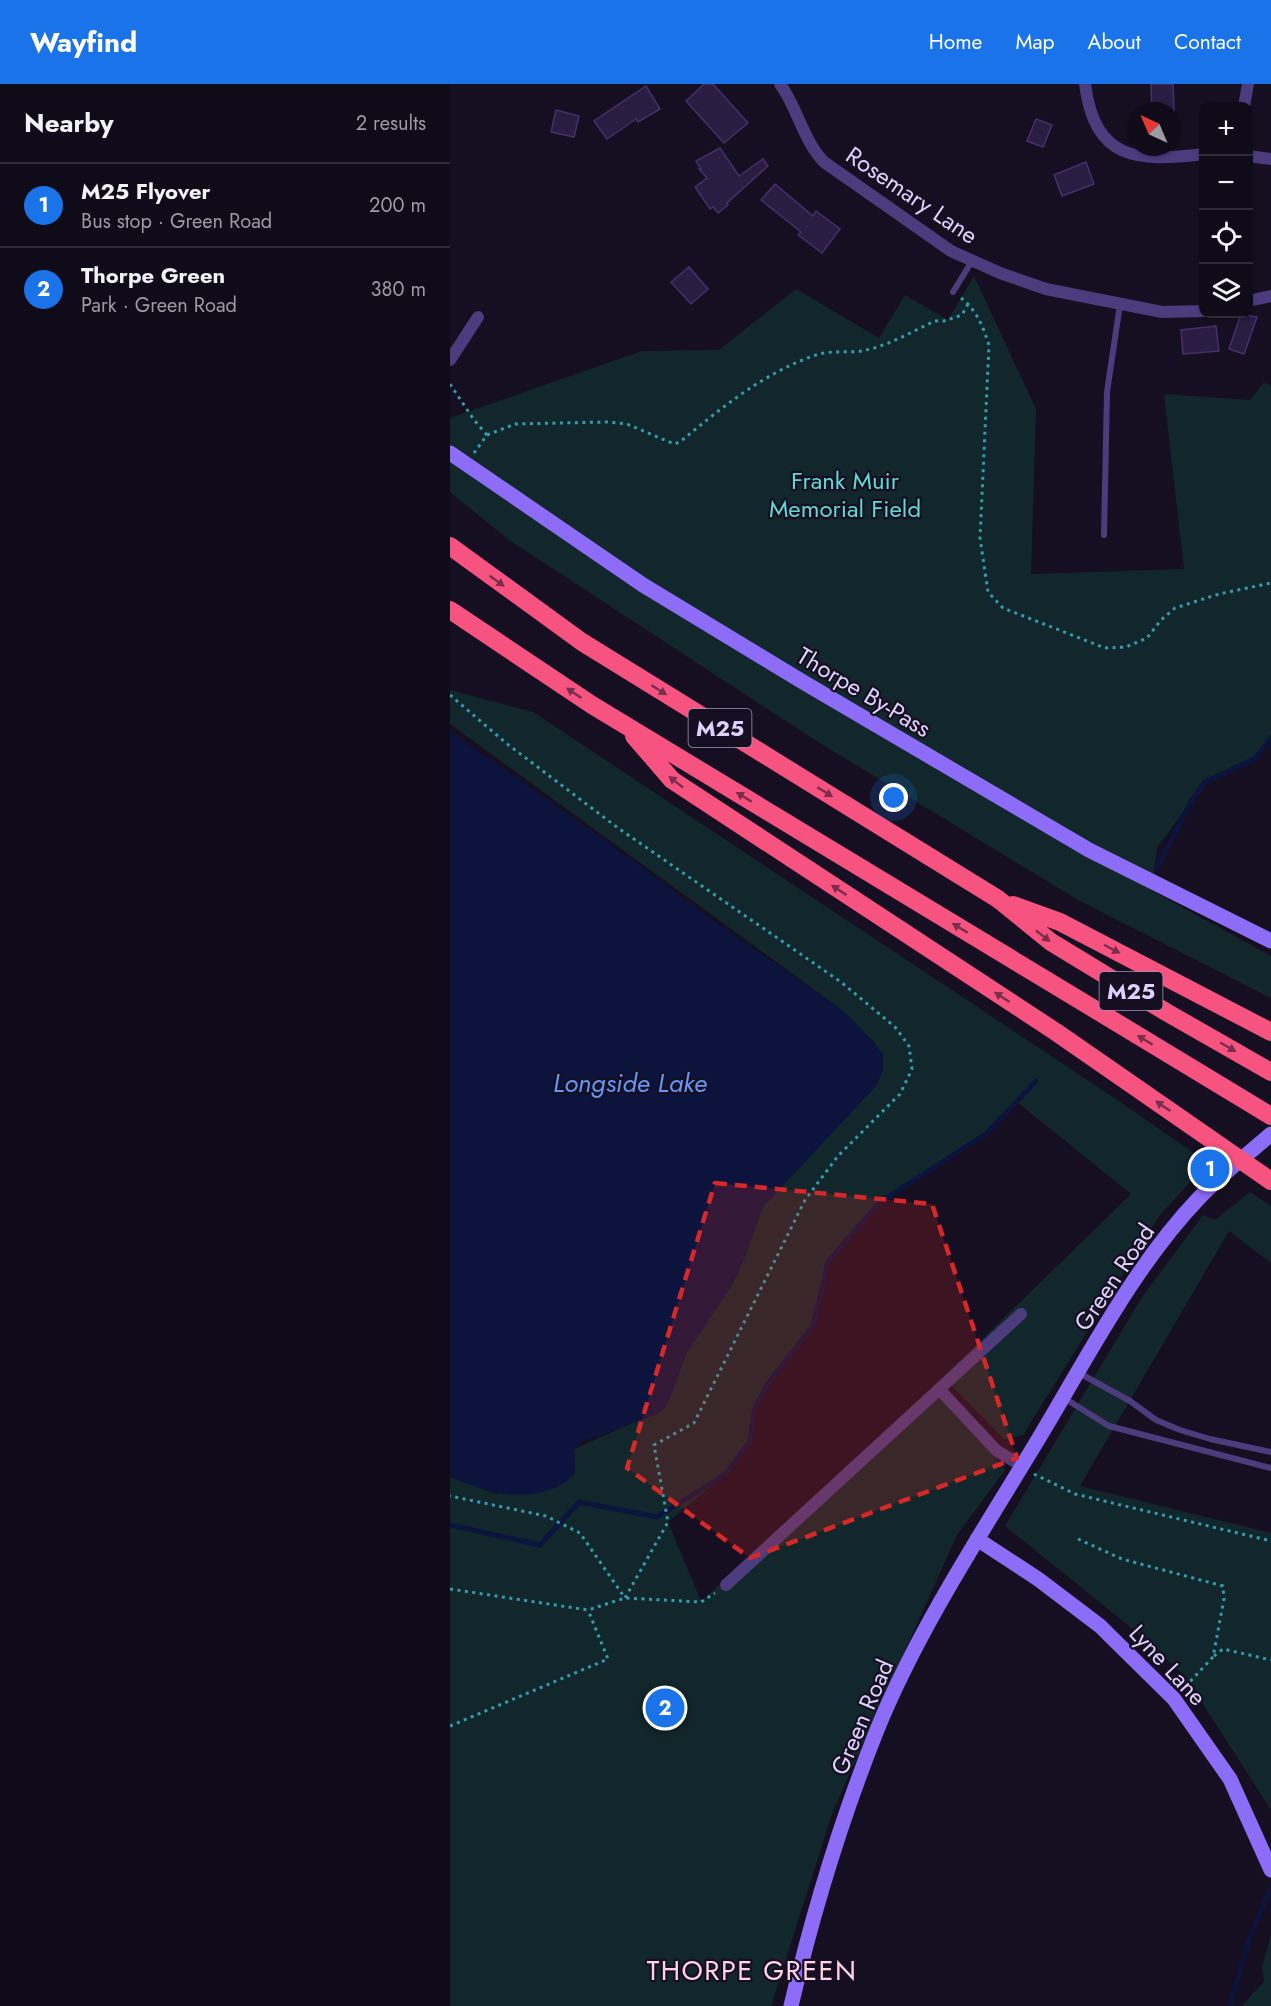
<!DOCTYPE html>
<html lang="en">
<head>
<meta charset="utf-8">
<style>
	:root { --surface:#100b19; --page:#191422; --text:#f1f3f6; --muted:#9c9ba2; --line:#302b38; --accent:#1a73e8 }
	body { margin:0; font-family:Jost,sans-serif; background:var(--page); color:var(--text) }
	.controls { position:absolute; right:18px; top:18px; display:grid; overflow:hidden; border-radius:12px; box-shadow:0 2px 4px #0004 }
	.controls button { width:54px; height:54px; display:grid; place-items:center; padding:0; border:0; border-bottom:2px solid var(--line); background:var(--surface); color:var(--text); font:30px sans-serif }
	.compass { position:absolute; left:677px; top:18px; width:54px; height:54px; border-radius:50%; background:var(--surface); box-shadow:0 2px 4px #0004; rotate:316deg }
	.you { position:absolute; left:444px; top:714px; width:21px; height:21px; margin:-15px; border:4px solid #fff; border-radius:50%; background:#1a73e8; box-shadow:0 0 0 9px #1a73e833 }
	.badge { display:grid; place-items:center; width:39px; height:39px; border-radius:50%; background:var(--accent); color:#fff; font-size:20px; font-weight:700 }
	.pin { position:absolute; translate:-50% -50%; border:3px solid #fff; box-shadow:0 2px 6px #0006 }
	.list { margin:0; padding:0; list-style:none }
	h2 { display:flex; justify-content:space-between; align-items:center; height:78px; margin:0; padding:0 24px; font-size:26px }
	h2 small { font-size:20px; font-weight:400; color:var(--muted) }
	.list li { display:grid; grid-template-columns:39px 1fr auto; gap:18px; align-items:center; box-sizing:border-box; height:84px; padding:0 24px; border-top:2px solid var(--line) }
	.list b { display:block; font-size:22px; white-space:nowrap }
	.list p { margin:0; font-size:20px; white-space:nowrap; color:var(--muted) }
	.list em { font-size:20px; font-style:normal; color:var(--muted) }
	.icon { flex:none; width:33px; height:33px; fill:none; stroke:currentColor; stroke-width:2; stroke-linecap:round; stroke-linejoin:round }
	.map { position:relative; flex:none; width:821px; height:1922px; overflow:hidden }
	header { display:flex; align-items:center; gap:36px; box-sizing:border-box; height:84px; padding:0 30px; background:var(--accent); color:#fff }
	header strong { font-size:28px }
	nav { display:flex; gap:33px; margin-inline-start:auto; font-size:21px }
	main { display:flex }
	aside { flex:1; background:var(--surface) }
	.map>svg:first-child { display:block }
	.green { fill:#12272b }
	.water { fill:#0c143d }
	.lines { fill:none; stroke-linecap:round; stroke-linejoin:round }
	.stream { stroke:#0c143d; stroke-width:5 }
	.building { fill:#2b1c41; stroke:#472f6c; stroke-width:1.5 }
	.path { stroke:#359cad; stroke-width:3; stroke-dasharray:3 4.5; stroke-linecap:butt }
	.lane { stroke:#4c3c7e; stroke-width:6 }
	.street { stroke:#4c3c7e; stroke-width:12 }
	.secondary { stroke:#8d6df7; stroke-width:15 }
	.highway { stroke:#f65380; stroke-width:18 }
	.oneway { fill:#7b2e4c }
	.marked { fill:#d62828; fill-opacity:0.2; stroke:#d62828; stroke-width:4.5; stroke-dasharray:12 8; stroke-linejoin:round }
	.labels { text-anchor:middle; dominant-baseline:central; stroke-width:4.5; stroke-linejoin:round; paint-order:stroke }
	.shield { fill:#160f21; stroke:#a397bb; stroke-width:1.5 }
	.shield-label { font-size:22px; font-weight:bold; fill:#dfd1fd }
	.street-label { font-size:24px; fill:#dfd1fd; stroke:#160f21 }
	.park-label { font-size:24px; fill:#61d9d3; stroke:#160f21 }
	.water-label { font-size:26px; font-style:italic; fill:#6596f7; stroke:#160f21 }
	.quarter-label { font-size:27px; letter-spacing:1.5px; fill:#fdd3e5; stroke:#160f21 }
</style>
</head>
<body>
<header>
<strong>Wayfind</strong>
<nav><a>Home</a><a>Map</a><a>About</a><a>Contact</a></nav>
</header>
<main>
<aside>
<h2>Nearby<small>2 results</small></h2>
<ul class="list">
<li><span class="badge">1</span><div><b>M25 Flyover</b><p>Bus stop · Green Road</p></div><em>200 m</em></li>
<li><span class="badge">2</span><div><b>Thorpe Green</b><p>Park · Green Road</p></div><em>380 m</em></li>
</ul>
</aside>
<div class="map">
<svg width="821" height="1922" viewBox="0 0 821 1922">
	<rect width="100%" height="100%" fill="#160f21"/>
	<path class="green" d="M524,192L586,325L581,490L734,485L714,310L800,316L814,298L821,302V651L806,674L755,698L707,764L701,806L821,872V914L628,816L368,658L59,456L0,408V334L192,267L269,266L346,205L429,254L455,211L498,236Z
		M0,606L83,628L666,1015L758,1079L709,1132L573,1351L555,1356L493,1293L681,1110L567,1018L537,1049L429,1119L378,1178L363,1242L317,1301L304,1326L300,1357L276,1390L218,1438L251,1517L490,1306L555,1386L507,1451L383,1727L321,1922H0V1393L46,1410L125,1389L124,1365L214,1325L237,1268L282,1201L313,1123L426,960L388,923L0,640Z
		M800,1108L821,1122V1179L779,1147L630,1402L821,1449V1726L735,1592L679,1542L555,1442L692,1213L753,1131L765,1136Z
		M821,1851V1922H792L814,1897L812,1883Z"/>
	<path class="water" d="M0,647L161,761L261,835L388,923L404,937L433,970V986L427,1001L313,1123L295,1173L282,1201L237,1268L218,1319L214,1325L205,1331L130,1358L124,1365L125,1389C117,1400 105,1404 93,1408C57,1417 33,1405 0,1393Z"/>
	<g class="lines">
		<path class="stream" d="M706,785L742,716L755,698L806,674L821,654
			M0,1441L90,1461L129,1418L207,1433L276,1390L300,1357L304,1326L317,1301L363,1242L378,1178L429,1119L537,1049L586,997
			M780,1922L799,1855L821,1803"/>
	</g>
	<path class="building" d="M254,0H263L298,39L274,59L236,17Z
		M701,0H723L724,27H702Z
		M196,2L210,25L188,38L186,35L157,55L144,37Z
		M106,26L129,32L124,53L101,48Z
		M586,35L602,41L593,63L577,57Z
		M270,64L289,92L313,75L318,82L277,119L278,121L268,129L263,123L260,125L245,103L257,94L249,85H251L246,77Z
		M636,78L644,100L612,112L604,91Z
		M325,100L363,132L366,127L390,145L372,169L348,151L351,148L311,116Z
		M239,183L258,205L241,220L221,198Z
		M791,230L807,233L794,270L779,265Z
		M766,242L769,267L733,270L731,246Z"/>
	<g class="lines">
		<path class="path" d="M511,214C527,226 533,243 539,261L530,454L538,508L553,524L655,564L676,563L697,554L711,536L725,524L769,510L821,499
			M0,300L24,336L37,351L24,369
			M37,351L65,340L157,338L177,340L224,360L230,358C271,324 315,288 366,271C380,266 398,269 412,267C438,262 461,248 485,237H494L512,231L518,220
			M0,611L56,659L168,744L391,898L445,943L459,962L462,985L450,1010L388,1072L355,1116L244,1339L204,1361L218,1438L175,1514L130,1449L96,1432L0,1412
			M584,1390L625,1410L821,1457
			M628,1455L672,1475L773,1502L774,1515L763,1573L733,1605
			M0,1505L138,1526L175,1514L251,1518L265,1509
			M764,1572L773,1565L821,1576
			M0,1642L158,1575L138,1526"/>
		<path class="lane" d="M503,208L522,177
			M654,451L657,308L670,220
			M629,1289L680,1317L706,1336L730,1346L760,1355L821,1368
			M614,1314L659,1342L821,1384"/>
		<path class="street" d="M330,0C347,23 354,58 374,78L501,167L550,189L596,205L712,228L754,227
			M635,0C645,77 687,78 754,70
			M794,22L798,0
			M798,72L821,75
			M798,217L821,212
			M0,276L28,233
			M490,1306L547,1367L572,1382
			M276,1501L571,1230"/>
		<path class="secondary" d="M0,369L193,501L353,598L639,766L821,857
			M527,1455L588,1495L650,1542L724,1615L780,1695L821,1786
			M341,1922C363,1828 391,1736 427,1646C468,1545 533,1447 589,1354C637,1274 684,1182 749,1114C771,1091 797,1071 821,1050"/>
		<path class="highway" d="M0,462L132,558L548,815L601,858L716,928L821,988
			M0,526L142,621L821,1032
			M184,652L222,696L606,948L821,1097
			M563,821L610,838L821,948"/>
	</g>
	<defs><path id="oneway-solid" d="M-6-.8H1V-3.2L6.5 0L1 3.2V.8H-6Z" transform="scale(1.5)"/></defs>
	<g class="oneway">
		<use href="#oneway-solid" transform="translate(47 497) rotate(36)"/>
		<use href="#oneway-solid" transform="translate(209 606) rotate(32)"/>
		<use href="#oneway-solid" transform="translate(124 609) rotate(-146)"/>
		<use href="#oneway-solid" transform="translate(226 698) rotate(-142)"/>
		<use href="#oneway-solid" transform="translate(375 708) rotate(32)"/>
		<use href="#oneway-solid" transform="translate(294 713) rotate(-149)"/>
		<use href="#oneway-solid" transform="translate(389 806) rotate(-147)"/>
		<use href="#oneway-solid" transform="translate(510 844) rotate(-149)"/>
		<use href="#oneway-solid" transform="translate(593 852) rotate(38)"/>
		<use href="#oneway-solid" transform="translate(662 865) rotate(28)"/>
		<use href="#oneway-solid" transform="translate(552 913) rotate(-147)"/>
		<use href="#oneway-solid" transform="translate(695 956) rotate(-149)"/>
		<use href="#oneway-solid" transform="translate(778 963) rotate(30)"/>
		<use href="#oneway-solid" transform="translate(713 1022) rotate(-146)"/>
	</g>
	<path class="marked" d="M265,1099L482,1120L567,1374L300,1474L177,1384Z"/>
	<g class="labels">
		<g class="shield">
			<rect x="238.5" y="625" width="63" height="38" rx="4.5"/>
			<rect x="649.5" y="888" width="63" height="38" rx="4.5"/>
		</g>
		<g class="shield-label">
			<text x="270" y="644">M25</text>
			<text x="681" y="907">M25</text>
		</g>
		<g class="street-label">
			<text transform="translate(462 111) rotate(34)">Rosemary Lane</text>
			<text transform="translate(414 608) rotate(31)">Thorpe By-Pass</text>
			<text transform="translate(664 1193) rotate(-56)">Green Road</text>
			<text transform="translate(718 1581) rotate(47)">Lyne Lane</text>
			<text transform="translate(412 1633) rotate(-67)">Green Road</text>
		</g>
		<g class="park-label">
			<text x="395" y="396">Frank Muir<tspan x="395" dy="28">Memorial Field</tspan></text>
		</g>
		<g class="water-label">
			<text x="180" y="999">Longside Lake</text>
		</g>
		<g class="quarter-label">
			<text x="302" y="1886">THORPE GREEN</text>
		</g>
	</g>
</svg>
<div class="controls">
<button>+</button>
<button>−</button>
<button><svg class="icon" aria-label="locate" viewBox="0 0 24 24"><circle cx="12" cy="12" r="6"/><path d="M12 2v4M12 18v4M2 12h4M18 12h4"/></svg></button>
<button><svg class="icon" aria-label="layers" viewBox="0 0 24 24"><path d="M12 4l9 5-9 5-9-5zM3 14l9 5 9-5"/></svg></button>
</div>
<svg class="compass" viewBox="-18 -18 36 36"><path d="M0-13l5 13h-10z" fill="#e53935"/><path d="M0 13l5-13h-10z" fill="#9c9ba2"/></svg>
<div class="you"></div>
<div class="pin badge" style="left:760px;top:1085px">1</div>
<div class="pin badge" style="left:215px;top:1624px">2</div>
</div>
</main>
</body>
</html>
